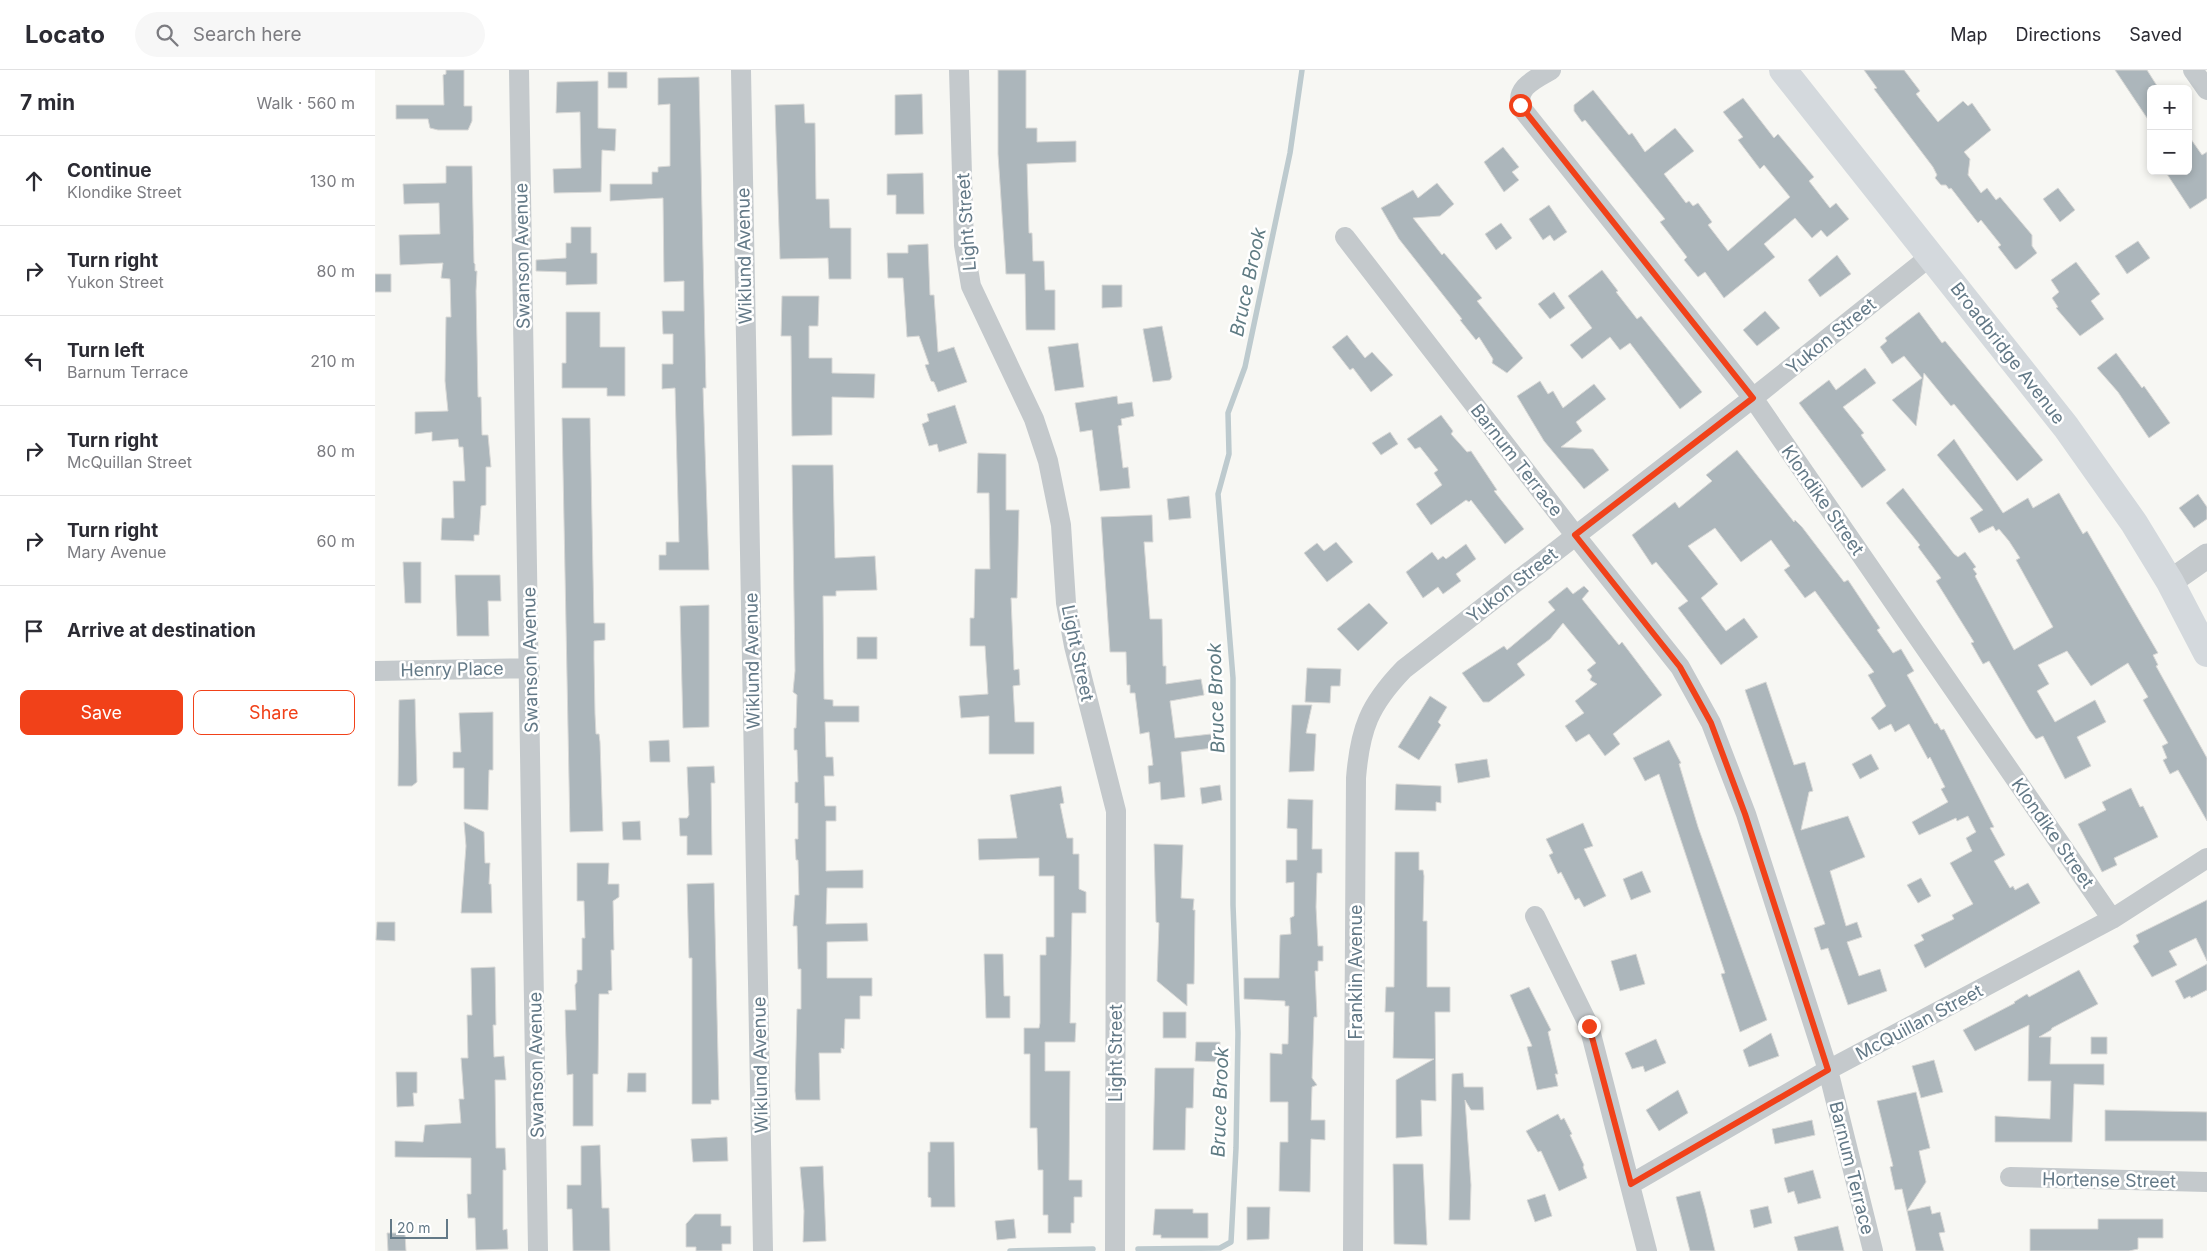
<!DOCTYPE html>
<html lang="en">
<head>
<meta charset="utf-8">
<style>
	:root { --surface:#fff; --page:#f7f7f7; --text:#2b2b33; --muted:#7c7c81; --line:#e1e1e2; --accent:#f14119 }
	body { margin:0; font-family:Inter,sans-serif; background:var(--page); color:var(--text) }
	.controls { position:absolute; right:15px; top:15px; display:grid; overflow:hidden; border-radius:8px; box-shadow:0 2px 8px #0003 }
	.controls button { width:45px; height:45px; display:grid; place-items:center; padding:0; border:0; border-bottom:1px solid var(--line); background:var(--surface); color:var(--text); font:25px sans-serif }
	.scale { position:absolute; left:15px; bottom:12px; width:58px; box-sizing:border-box; padding-left:5px; border:2px solid #637987; border-top:0; font-size:14px; line-height:18px; white-space:nowrap; color:#637987; -webkit-text-stroke:4px #fff; paint-order:stroke }
	.stop { position:absolute; width:15px; height:15px; margin:-11px; border:4px solid #f14119; border-radius:50%; background:#fff }
	.stop.end { background:#f14119; border-color:#fff; box-shadow:0 1px 5px #0008 }
	.list { margin:0; padding:0; list-style:none }
	h2 { display:flex; justify-content:space-between; align-items:center; height:65px; margin:0; padding:0 20px; font-size:21px }
	h2 small { font-size:16px; font-weight:400; color:var(--muted) }
	.list li { display:grid; grid-template-columns:32px 1fr auto; gap:15px; align-items:center; box-sizing:border-box; height:90px; padding:0 20px; border-top:1px solid var(--line) }
	.list b { display:block; font-size:19px; white-space:nowrap }
	.list p { margin:0; font-size:16px; white-space:nowrap; color:var(--muted) }
	.list em { font-size:16px; font-style:normal; color:var(--muted) }
	.actions { display:flex; gap:10px; padding:15px 20px }
	.actions a { flex:1; padding:11px 0; border:1px solid var(--accent); border-radius:8px; text-align:center; font-size:18px; color:var(--accent) }
	.actions .main { background:var(--accent); color:#fff }
	.icon { flex:none; width:28px; height:28px; fill:none; stroke:currentColor; stroke-width:2; stroke-linecap:round; stroke-linejoin:round }
	.map { position:relative; flex:none; width:1832px; height:1181px; overflow:hidden }
	header { display:flex; align-items:center; gap:30px; box-sizing:border-box; height:70px; padding:0 25px; background:var(--surface); border-bottom:1px solid var(--line) }
	header strong { font-size:24px }
	nav { display:flex; gap:28px; margin-inline-start:auto; font-size:18px }
	.search { width:350px; height:45px; background:var(--page); display:flex; align-items:center; gap:12px; box-sizing:border-box; padding:0 18px; border-radius:28px; color:var(--muted); font-size:19px }
	main { display:flex }
	aside { flex:1; background:var(--surface) }
	.map>svg:first-child { display:block }
	.lines { fill:none; stroke-linecap:round; stroke-linejoin:round }
	.stream { stroke:#bdcace; stroke-width:5.5 }
	.building { fill:#acb6bb; stroke:#d8d8d6 }
	.minor { stroke:#c4c9cc; stroke-width:20 }
	.tertiary { stroke:#c4c9cc; stroke-width:25 }
	.secondary { stroke:#d4d9dd; stroke-width:28 }
	.route { stroke:#f14119; stroke-width:6 }
	.labels { text-anchor:middle; dominant-baseline:central; stroke-width:5; stroke-linejoin:round; paint-order:stroke }
	.street-label { font-size:18px; fill:#637987; stroke:#fff }
	.water-label { font-size:19px; font-style:italic; fill:#5f7b83; stroke:#fff }
</style>
</head>
<body>
<header>
<strong>Locato</strong>
<div class="search"><svg class="icon" aria-label="search" viewBox="0 0 24 24"><circle cx="10" cy="10" r="6"/><path d="M15 15l6 6"/></svg>Search here</div>
<nav><a>Map</a><a>Directions</a><a>Saved</a></nav>
</header>
<main>
<aside>
<h2>7 min<small>Walk · 560 m</small></h2>
<ul class="list">
<li><svg class="icon" aria-label="ahead" viewBox="0 0 24 24"><path d="M12 20V5M6 11l6-6 6 6"/></svg><div><b>Continue</b><p>Klondike Street</p></div><em>130 m</em></li>
<li><svg class="icon" aria-label="right" viewBox="0 0 24 24"><path d="M7 20v-9h11M14 6l5 5-5 5"/></svg><div><b>Turn right</b><p>Yukon Street</p></div><em>80 m</em></li>
<li><svg class="icon" aria-label="left" viewBox="0 0 24 24"><path d="M17 20v-9H6M10 6l-5 5 5 5"/></svg><div><b>Turn left</b><p>Barnum Terrace</p></div><em>210 m</em></li>
<li><svg class="icon" aria-label="right" viewBox="0 0 24 24"><path d="M7 20v-9h11M14 6l5 5-5 5"/></svg><div><b>Turn right</b><p>McQuillan Street</p></div><em>80 m</em></li>
<li><svg class="icon" aria-label="right" viewBox="0 0 24 24"><path d="M7 20v-9h11M14 6l5 5-5 5"/></svg><div><b>Turn right</b><p>Mary Avenue</p></div><em>60 m</em></li>
<li><svg class="icon" aria-label="arrive" viewBox="0 0 24 24"><path d="M6 21V4h12l-3 4 3 4H6"/></svg><div><b>Arrive at destination</b></div></li>
</ul>
<div class="actions"><a class="main">Save</a><a>Share</a></div>
</aside>
<div class="map">
<svg width="1832" height="1181" viewBox="0 0 1832 1181">
	<rect width="100%" height="100%" fill="#f7f7f3"/>
	<g class="lines">
		<path class="stream" d="M763,1179L845,1178L856,1172L861,1078L863,963L858,835V608L843,424L854,384L853,343L870,297L915,83L927,0
			M635,1181L718,1179"/>
	</g>
	<path class="building" d="M71,0H89V36H97V51L93,60H63L55,58L53,49H21V35H69L68,5L71,4Z
		M623,0H651V58H662V72L701,71V92L652,94L654,163H657L658,191H669L670,220H680V260H651L650,204H631L623,84Z
		M1489,0H1529L1545,21L1541,24L1563,52L1588,31L1593,36L1597,33L1616,60L1589,82L1595,89L1593,105L1606,123L1612,118L1621,130L1625,127L1657,165V176L1662,183L1642,199H1640L1623,177L1626,175L1606,150L1603,153L1576,118L1574,119L1571,115H1566L1560,108L1562,105L1558,97L1499,19L1502,18Z
		M1740,0H1772L1784,19H1776V54Z
		M233,2H252V18H233Z
		M324,7L331,318H328L334,500H284V485H291V472H304L300,318L287,319V294H298V264H288L287,241H309V211L289,212L288,128L235,131V114H277V102H283V97L295,96V34L283,35V8Z
		M223,11V58L241,59L240,81L227,80L226,122L179,123L178,99L206,98L205,42L181,43L182,12Z
		M1218,20L1254,65L1257,63L1270,82L1300,58L1319,81L1289,104L1311,133L1314,131L1318,136L1323,133L1337,152L1333,155L1353,181L1415,127L1389,95L1385,99L1363,70L1368,67L1348,42L1368,28L1399,68L1403,64L1439,107L1434,111L1455,138L1461,133L1474,149L1452,167L1446,160L1437,168L1420,148L1389,174L1400,187L1349,228L1330,202L1323,207L1309,190L1312,187L1285,152L1290,149L1210,50L1207,52L1199,41V35Z
		M547,24L548,64L520,65V25Z
		M429,34L430,53H440L441,129H454L455,158H476V209H454L453,188L405,189L400,35Z
		M1813,65L1827,85L1832,82V128L1815,139L1790,101H1813Z
		M1128,77L1144,97L1137,102L1144,110L1129,122L1109,92Z
		M71,96H97L99,193L100,194V201H102L101,221L103,327H106L107,365H113L116,397H111V435L106,436L104,465H99V471L66,470L67,448H79L78,411H90L88,377H84L83,369L57,371V362L40,364V342L73,341L70,311L71,247H76L75,209L66,208L68,193L25,195L24,165L65,164L64,133L29,134L28,114L71,113Z
		M548,103L549,144H521V125H512V104Z
		M1062,113L1079,134L1065,146L1038,148L1067,185L1069,183L1107,228L1102,231L1148,288L1132,303L1117,293L1118,289L1104,267L1101,270L1085,250L1087,249L1024,169L1006,138L1038,120L1043,128Z
		M1683,118L1700,140L1685,152L1668,129Z
		M1174,135L1192,162L1179,171L1175,165L1168,170L1154,149Z
		M1126,153L1137,168L1121,180L1110,164Z
		M196,157H216V183H222V214L191,215V202L161,201V190L191,188V173H196Z
		M1763,171L1775,188L1752,204L1740,186Z
		M553,174L555,225H559L563,282L579,277L592,312L563,322L559,312L556,311L550,295L554,294L544,266L532,267L528,208H513L512,183H533V175Z
		M1462,185L1476,204L1445,227L1433,210Z
		M1701,192L1725,224L1716,231L1729,249L1705,266L1681,238L1683,237L1677,228L1684,222L1676,210Z
		M1227,200L1243,221L1241,222L1262,249L1266,246L1327,322L1305,339L1255,273L1245,280L1235,267L1207,289L1195,275L1217,258L1193,226Z
		M0,204H16V222H0Z
		M727,215H747V237L727,238Z
		M1179,222L1190,238L1175,249L1163,234Z
		M407,226H444L443,256H434V288H457V303L500,304L499,328L457,327V365L417,366L416,266H406Z
		M1390,241L1405,258L1382,276L1368,260Z
		M191,242H225V277H250V326H232V318H187V293H191Z
		M1544,242L1567,273L1570,271L1668,390L1642,411L1579,334L1576,336L1549,303L1541,356L1517,330L1547,308L1529,286L1517,294L1505,277L1512,271L1510,268Z
		M787,256L797,307L795,310L778,312L768,259Z
		M972,265L990,288L997,282L1018,305L996,322L978,298L975,300L957,277Z
		M703,273L709,317L680,321L673,277Z
		M1741,283L1767,318L1769,316L1795,353L1774,368L1743,322L1722,298Z
		M1490,298L1501,313L1468,337L1489,363L1486,365L1488,368L1511,400L1487,418L1424,333L1454,310L1461,320Z
		M1165,311L1173,324L1178,321L1188,338L1219,314L1231,329L1201,352L1207,361L1186,377L1218,379L1234,400L1209,419L1169,371L1142,326Z
		M742,326L743,334L757,332L759,346L746,349L747,355L743,356L748,398L753,397L755,418L725,421L717,360L705,362L700,333Z
		M580,335L592,373L564,382L562,374L554,376L547,354L554,351L552,344Z
		M1066,345L1078,361L1076,364L1092,382L1096,381L1122,420L1119,421L1149,459L1130,474L1096,430L1094,432L1091,430L1056,455L1041,434L1067,415L1059,403L1063,400L1045,377L1040,379L1032,369Z
		M187,348H215L219,553H230V570L219,571V589L220,644L221,664H224L225,672L228,761L195,762Z
		M1015,362L1023,374L1006,385L997,373Z
		M1579,369L1628,443L1653,428L1658,438L1684,423L1708,464L1712,461L1783,583L1778,585L1783,595L1781,596L1832,688V751L1803,700L1795,704L1788,690L1792,688L1787,676L1793,673L1768,630L1773,627L1753,593L1716,616L1692,581L1663,595L1674,614L1662,621L1680,652L1720,630L1731,652L1702,667L1716,696L1690,709L1668,666L1661,669L1655,661L1614,591L1608,594L1596,573L1599,572L1561,511L1566,508L1543,477L1545,475L1511,433L1528,418L1579,484L1583,487L1590,482L1601,497L1598,499L1602,504L1600,506L1639,580L1678,557L1641,490L1645,488L1634,471L1624,459L1621,461L1618,456L1604,463L1595,448L1608,440L1562,385Z
		M1362,380L1419,452L1420,450L1427,457L1469,512L1473,510L1505,558L1502,560L1518,583L1526,579L1539,601L1532,605L1560,654L1562,653L1566,660L1569,659L1619,757L1615,758L1630,785L1619,791L1635,818L1638,816L1640,820L1653,813L1665,833L1550,898L1539,875L1549,870L1546,865L1579,849L1577,845L1598,834L1575,793L1597,781L1591,768L1601,762L1593,746L1582,751L1581,748L1544,765L1537,752L1573,732L1566,719L1570,717L1555,687L1553,689L1534,654L1520,662L1516,654L1504,660L1496,648L1511,636L1493,605L1499,602L1440,521L1430,528L1409,500L1415,496L1396,470L1366,492L1340,458L1313,476L1343,514L1326,528L1351,561L1369,548L1383,567L1346,595L1303,538L1313,531L1281,492L1277,495L1257,465L1300,432L1304,438L1337,411L1331,405Z
		M603,383L631,384V440H644L642,528H636L639,600L644,599L645,615L638,616L640,652H659V684H614V646L586,648L584,626L613,624L610,576H595V548H599L600,499H615L614,423H602Z
		M417,395H458L460,488L500,486L502,520L461,521V526H448L449,629L458,630V636H484V652H450L451,687H458L459,706H449L450,736H461V751H451V801L488,800V818H452L451,854L492,853L493,871L452,872V908H497V926H485V949H470L469,979L466,978V983H444L445,1030H421L420,1021L422,939H426V899H423L422,856H418L420,825H424L423,790H421L420,769H423V733H420V712H423L422,680H419V658H421L422,625L418,622L420,601Z
		M1823,424L1832,437V449L1819,458L1804,438Z
		M814,426L816,448L794,450L792,429Z
		M777,445L778,472H769L775,549H787L788,596H791V614L826,609L829,625L795,631L800,668L836,664L838,678L806,682L810,727L786,730L785,712L774,714L773,696L778,695L774,662L765,664L760,623H755V615H752L751,582H735L726,447Z
		M961,472L978,492L952,512L929,483L942,473L949,481Z
		M1091,474L1101,489L1081,504L1086,511L1068,524L1063,517L1048,528L1031,502L1057,482L1063,490L1068,486L1071,489Z
		M28,492H46V533H30Z
		M80,505H125L126,531H113L114,566H82Z
		M1209,516L1214,521L1207,529L1244,575L1247,572L1287,625L1238,664L1245,674L1230,686L1214,664L1201,672L1190,656L1209,643L1200,631L1222,614L1215,610L1217,606L1212,600L1221,593L1188,553L1175,569L1142,594L1150,605L1114,632H1108L1087,603L1129,576L1132,580L1180,540L1173,532L1192,517L1198,524Z
		M994,533L1013,553L983,581L962,559Z
		M334,535V657L308,658L305,536Z
		M482,567H502V589H482Z
		M932,598L966,599L965,616H956L955,633L930,632Z
		M1391,612L1419,695L1430,692L1438,721L1434,722L1426,760L1473,746L1490,787L1455,801L1471,856L1482,852L1487,867L1472,872L1484,906L1505,899L1512,921L1473,935L1453,878L1446,880L1439,858L1450,854L1370,620Z
		M1055,626L1072,637L1063,652L1066,655L1044,690L1023,677Z
		M40,629L42,712L37,716H23L24,630Z
		M917,635H937L931,663L941,664L939,701L914,702Z
		M118,642V700H114L113,740L89,739V698H78V682H86L84,643Z
		M294,670L295,692H275L274,671Z
		M1294,670L1306,693L1304,694L1323,757L1392,950L1365,962L1346,904L1350,903L1284,704L1270,711L1258,688Z
		M1496,684L1504,699L1485,709L1477,694Z
		M1112,689L1115,707L1083,713L1080,694Z
		M339,696L340,713H336L337,785H312V766H305L304,748H312L314,745L312,697Z
		M1021,714L1066,716V733L1061,732V741L1020,740Z
		M845,715L847,730L827,734L825,718Z
		M686,716L689,733L685,734L692,768H698V784H704V819L711,822V843H697L695,953H701L700,972H670V1001H695L694,1110H707V1127H699V1153H696V1163H673V1145H668V1100H663L662,1058H655V984H649V958H664L665,953V885H671V867H679V806H664V788L604,790L603,769L642,768L635,725Z
		M1756,718L1765,737L1768,736L1783,767L1739,788L1742,795L1727,802L1703,754L1731,740L1727,732Z
		M913,729L938,730L937,779H947V803H942L941,837L943,876H948V891H943V901H940L942,947H939L937,1008L942,1015L937,1017L936,1050H950V1070L936,1069L935,1122L904,1121L905,1072H913V1032H895V983L907,984V974H913L914,936H910V931L869,929V908H904L905,865L916,864L915,848L919,846V812L911,813V790H922V759L912,758Z
		M265,751L266,770H248L247,752Z
		M89,752L109,762L110,793H115L114,814H116L117,843H86L91,776Z
		M1208,753L1218,776L1209,779L1231,826L1209,837L1204,828L1200,830L1186,802L1183,804L1174,785L1178,783L1171,769Z
		M779,774L808,775L806,828L819,829L818,840H820L819,914H812V936L782,911L784,853L781,852Z
		M1020,782H1044V800H1048L1049,806L1048,851H1052V917H1075V942H1060L1061,1031L1046,1030L1047,1066L1021,1068V1010L1059,989L1018,988L1019,942H1010L1011,917H1019Z
		M202,793H234L233,814H244V827L238,831L239,880H236L237,920L233,921L234,924H224L223,1004H218V1056H198V1004L192,1005L190,940H201L200,915L202,912V900H207V868H210L209,831H202Z
		M1267,801L1276,822L1256,830L1248,809Z
		M1546,808L1556,826L1543,833L1532,815Z
		M339,813L344,1030H336V1034H317V888H314L312,814Z
		M1832,830V891L1821,868L1794,881L1802,895L1777,907L1758,876L1764,872L1761,865Z
		M2,852H20V871L1,870Z
		M609,884H628L629,926H635V948H611Z
		M1261,884L1270,914L1245,921L1236,891Z
		M1832,894V920L1816,928L1815,926L1809,929L1800,911Z
		M120,897L121,955H118L119,987L129,986L131,1010H120L121,1078H130L131,1100H128V1160L132,1159L133,1179L101,1180L100,1148H93L92,1124H96V1088L20,1087V1071L48,1072L50,1055L86,1053L84,1029H89L86,988H93L92,945H97L96,898Z
		M1704,900L1723,934L1677,958L1676,960L1664,967H1676L1675,994H1729V1015L1699,1014L1697,1072H1620V1046L1675,1049L1676,1011H1653L1654,955L1600,981L1588,960L1640,933L1639,932L1652,924L1654,927Z
		M1154,917L1176,960L1173,962L1183,1004H1180L1183,1016L1162,1020L1152,977L1157,976L1135,925Z
		M788,942H811V968H788Z
		M1396,963L1404,986L1374,997L1368,980Z
		M1716,967H1732V984H1716Z
		M1281,969L1291,993L1270,1002L1268,996L1257,999L1250,983Z
		M821,972H845V992L820,991Z
		M1559,990L1568,1022L1546,1028L1537,996Z
		M780,998H819L818,1038H811L810,1080H778Z
		M21,1002H42V1023H38L39,1036L22,1037Z
		M253,1003H271V1022H252Z
		M1088,1003L1089,1017H1108L1109,1040H1096L1090,1030L1096,1115L1095,1150H1074L1077,1004Z
		M1303,1020L1313,1043L1284,1061L1271,1040Z
		M1541,1022L1555,1078L1544,1081L1551,1112L1532,1141L1555,1136L1557,1144L1565,1142L1570,1162L1564,1163L1569,1181H1541L1527,1119L1520,1120L1515,1097L1518,1096L1502,1031Z
		M1730,1040L1832,1042V1071H1730Z
		M1183,1044L1186,1050L1189,1048L1197,1064L1195,1065L1209,1095L1208,1097L1212,1108L1184,1121L1166,1081L1163,1082L1151,1061Z
		M1437,1050L1440,1065L1400,1074L1397,1059Z
		M352,1067L353,1091L318,1092L316,1069Z
		M555,1072H579L580,1137H556V1128L553,1127V1082H555Z
		M225,1075L227,1138H234L235,1181H198L197,1139H192V1115H206V1076Z
		M1018,1094H1048L1052,1175L1019,1174Z
		M448,1096L451,1171L428,1172L429,1141L425,1097Z
		M1438,1100L1446,1128L1423,1134L1419,1121L1413,1123L1409,1108Z
		M1325,1121L1330,1139L1340,1181H1315L1301,1127Z
		M1170,1124L1177,1146L1160,1152L1152,1130Z
		M1393,1136L1397,1153L1379,1158L1375,1140Z
		M872,1137H895L894,1169L872,1170Z
		M780,1139H818V1143H833V1168H786V1165H778Z
		M320,1144H346V1156H356V1174H347V1181H321V1177H311V1154Z
		M639,1149L641,1168L622,1170L620,1151Z
		M1723,1149H1788V1168H1763V1179L1754,1181H1655V1159H1723Z
		M1463,1156L1469,1181H1423L1419,1167Z
		M12,1163H30L31,1181H13Z"/>
	<g class="lines">
		<path class="minor" d="M144,0L163,1181
			M366,0L388,1181
			M584,0L589,175L596,216L659,349L673,391L686,455L691,533L699,576L741,741L740,1181
			M1176,0C1160,9 1137,19 1148,40L1378,328L1737,849
			M1818,0L1832,20
			M970,167L1200,465L1305,597L1336,653L1371,744L1453,1000L1498,1181
			M0,601L155,598
			M1160,846L1214,956L1272,1181
			M1635,1107L1832,1112
			M1256,1114L1453,1000L1737,849L1832,788
			M978,1181L981,708C985,659 994,635 1029,599L1378,328L1557,185"/>
		<path class="tertiary" d="M1795,512L1832,486"/>
		<path class="secondary" d="M1408,0L1691,357L1759,453L1795,512L1832,583"/>
	</g>
	<g class="lines">
		<path class="route" d="M1145,35L1378,328L1200,465L1305,597L1336,653L1370,744L1453,1000L1256,1114L1214,956"/>
	</g>
	<g class="labels">
		<g class="street-label">
			<text transform="translate(591 152) rotate(-94)">Light Street</text>
			<text transform="translate(147 186) rotate(-91)">Swanson Avenue</text>
			<text transform="translate(369 186) rotate(-91)">Wiklund Avenue</text>
			<text transform="translate(1456 266) rotate(-39)">Yukon Street</text>
			<text transform="translate(1633 283) rotate(52)">Broadbridge Avenue</text>
			<text transform="translate(1142 390) rotate(52)">Barnum Terrace</text>
			<text transform="translate(1448 430) rotate(55)">Klondike Street</text>
			<text transform="translate(1137 515) rotate(-38)">Yukon Street</text>
			<text transform="translate(703 583) rotate(78)">Light Street</text>
			<text transform="translate(155 590) rotate(-91)">Swanson Avenue</text>
			<text transform="translate(377 591) rotate(-91)">Wiklund Avenue</text>
			<text transform="translate(77 599) rotate(-1)">Henry Place</text>
			<text transform="translate(1678 763) rotate(55)">Klondike Street</text>
			<text transform="translate(980 902) rotate(-90)">Franklin Avenue</text>
			<text transform="translate(1544 952) rotate(-28)">McQuillan Street</text>
			<text transform="translate(740 983) rotate(-90)">Light Street</text>
			<text transform="translate(161 995) rotate(-91)">Swanson Avenue</text>
			<text transform="translate(385 995) rotate(-91)">Wiklund Avenue</text>
			<text transform="translate(1477 1098) rotate(76)">Barnum Terrace</text>
			<text transform="translate(1734 1110) rotate(1)">Hortense Street</text>
		</g>
		<g class="water-label">
			<text transform="translate(873 212) rotate(-78)">Bruce Brook</text>
			<text transform="translate(841 628) rotate(-92)">Bruce Brook</text>
			<text transform="translate(845 1032) rotate(-88)">Bruce Brook</text>
		</g>
	</g>
</svg>
<div class="controls">
<button>+</button>
<button>−</button>
</div>
<div class="scale">20 m</div>
<div class="stop" style="left:1145px;top:35px"></div>
<div class="stop end" style="left:1214px;top:956px"></div>
</div>
</main>
</body>
</html>
